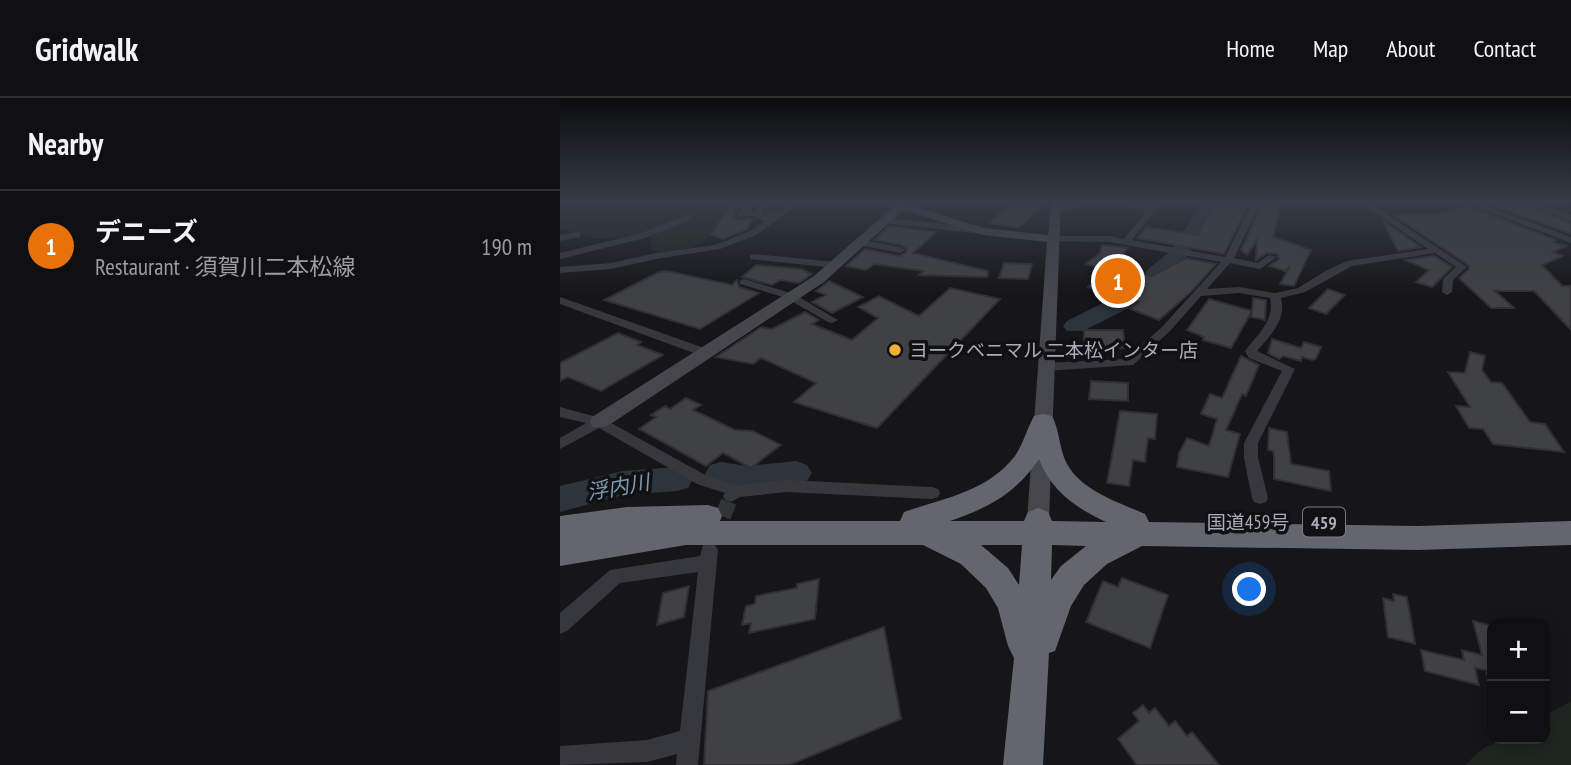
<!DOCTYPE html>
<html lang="en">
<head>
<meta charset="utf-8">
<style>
	:root { --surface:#101012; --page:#1e1e20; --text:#f1f3f6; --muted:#9c9d9f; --line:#303032; --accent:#7c3aed }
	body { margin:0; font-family:"PT Sans Narrow","Noto Sans JP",sans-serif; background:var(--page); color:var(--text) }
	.controls { position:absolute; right:21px; bottom:21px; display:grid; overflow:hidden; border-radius:14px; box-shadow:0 4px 18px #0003 }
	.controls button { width:63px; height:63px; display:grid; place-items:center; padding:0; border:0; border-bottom:2px solid var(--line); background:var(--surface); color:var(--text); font:35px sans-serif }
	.you { position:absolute; left:690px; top:492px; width:24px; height:24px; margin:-18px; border:5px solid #fff; border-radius:50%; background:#1a73e8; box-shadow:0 0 0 10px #1a73e833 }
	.badge { display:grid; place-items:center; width:46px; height:46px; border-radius:50%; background:var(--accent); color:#fff; font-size:23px; font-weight:700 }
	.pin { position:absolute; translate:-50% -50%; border:4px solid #fff; box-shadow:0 2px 7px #0006 }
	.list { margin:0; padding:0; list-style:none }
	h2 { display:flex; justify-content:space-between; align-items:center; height:91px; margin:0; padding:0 28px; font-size:30px }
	h2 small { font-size:23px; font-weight:400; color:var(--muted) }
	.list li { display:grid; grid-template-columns:46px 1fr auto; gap:21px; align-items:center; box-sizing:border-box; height:112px; padding:0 28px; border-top:2px solid var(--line) }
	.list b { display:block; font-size:26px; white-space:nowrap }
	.list p { margin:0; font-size:23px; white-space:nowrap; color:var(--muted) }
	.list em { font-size:23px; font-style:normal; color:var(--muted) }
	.map { position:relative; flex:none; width:1011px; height:667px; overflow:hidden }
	header { display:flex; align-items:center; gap:42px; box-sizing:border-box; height:98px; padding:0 35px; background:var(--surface); border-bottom:2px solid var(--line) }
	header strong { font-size:33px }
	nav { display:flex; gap:38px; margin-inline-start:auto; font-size:24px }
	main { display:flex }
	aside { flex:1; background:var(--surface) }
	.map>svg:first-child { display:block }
	.green { fill:#1e261f }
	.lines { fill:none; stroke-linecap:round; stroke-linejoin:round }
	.river { fill:#2c353c; fill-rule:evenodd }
	.building { fill:#404145; stroke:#303034; stroke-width:2 }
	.street-tunnel { stroke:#333438; stroke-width:16; stroke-dasharray:16 8; stroke-linecap:butt }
	.street { fill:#37383d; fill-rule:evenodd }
	.secondary { fill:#45474d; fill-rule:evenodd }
	.highway { fill:#63666e; fill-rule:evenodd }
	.poi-dot { fill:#f2b134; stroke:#111113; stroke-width:2.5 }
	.labels { text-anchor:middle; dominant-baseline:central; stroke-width:7; stroke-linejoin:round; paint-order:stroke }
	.shield { fill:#111113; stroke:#7b7e86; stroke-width:2 }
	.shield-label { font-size:18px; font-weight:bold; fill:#a8adb8 }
	.poi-label { font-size:19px; fill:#a8adb8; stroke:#111113; text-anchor:start }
	.street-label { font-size:19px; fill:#a8adb8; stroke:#111113 }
	.water-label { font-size:21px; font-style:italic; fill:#7f9bb3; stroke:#111113 }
</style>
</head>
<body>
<header>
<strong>Gridwalk</strong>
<nav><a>Home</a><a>Map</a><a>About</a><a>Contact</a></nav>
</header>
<main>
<aside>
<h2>Nearby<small></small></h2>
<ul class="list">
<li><span class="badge" style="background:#e8710a">1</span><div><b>デニーズ</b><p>Restaurant · 須賀川二本松線</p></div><em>190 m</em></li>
</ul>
</aside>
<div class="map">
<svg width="1011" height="667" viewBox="0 0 1011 667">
	<rect width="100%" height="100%" fill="#161618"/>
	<path class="green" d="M0,103H173L162,111C155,148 126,156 91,153V138L38,141L0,131Z
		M1011,604V667H906C929,638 951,641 985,641V617Z"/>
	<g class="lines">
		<path class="river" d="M644,103H660L625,161L604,178L597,191L573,208L523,233H507L503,228L507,223L557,198L581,182L588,171L611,153Z
			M236,363L247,367L252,375L247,383C216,393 181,394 150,385L145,376L150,367L161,364L186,368Z
			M117,369L128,372L133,381L128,390L117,393L63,397L0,414V388L63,373Z"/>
	</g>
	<path class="building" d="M176,103H186L175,113L174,119L177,122L192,121L187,131L163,141L151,137L168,109Z
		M454,103L484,106L459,130L429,125Z
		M655,103H690L664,156L577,140L586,129L638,137Z
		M704,103H722L713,139L751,152L734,188L720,186L730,168L725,173L709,168L719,161L718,156L707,155L696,162L697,142L687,157L681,152Z
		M955,103L1011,125V136L923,104Z
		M907,108L996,142L992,144L1006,148L993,154L1003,158L982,167L1002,188H1011V232L974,193H935L954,210H931L899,180L909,171L908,167L833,117L880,116Z
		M823,123L861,149L838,153Z
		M329,128L376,134L353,155L428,173L427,179L359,177L364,173L314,166L306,172L286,168L305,151L340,158L346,154L347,151L341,147L314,142Z
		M542,147L568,150L550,171L555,167L592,178L626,160L656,166L631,194L599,222L570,211L578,204L528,189L548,172L526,166L540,155Z
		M874,158L892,169L872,189L856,184L869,172L845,162Z
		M444,165L472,166L468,181L439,180Z
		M196,167L241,171L252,176L239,185L220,182L212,187L182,179Z
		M107,173L172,187L177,182L179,189L199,195L140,231L44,202L99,174Z
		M269,183L303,199L272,215L252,204L265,197L256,193Z
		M390,190L440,201L317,330L234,304L256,285L201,260L193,266L156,259L201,229L212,231L245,214L259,222L252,226L292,242L318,220L298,209L319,198L359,218Z
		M768,191L785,197L766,216L749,210Z
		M693,200L706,202L705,222L691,219L692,213L671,250L643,242L644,239L627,232L649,201L692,213Z
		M524,232H563L565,250H524Z
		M58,235L81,244L77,247L103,257L41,293L8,279L0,283V265Z
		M712,241L741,250L744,244L761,249L756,261L752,262L742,259L741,263L723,258L719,261L708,255Z
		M910,254L925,258L922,272L931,284L942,285L970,324L985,326L1004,354L933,346L923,331L909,330L896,308L910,309L888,274L905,275Z
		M681,258L699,267L686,298L682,296L666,332L680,336L668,379L617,369L619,355L627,340L649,348L657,321L641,316L650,296L662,300Z
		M531,283L568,285V303L529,301Z
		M126,300L141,307L133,312L175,332L193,333L221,347L191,370L163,355L146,368L79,331L96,319L91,317L105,308L110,311Z
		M560,313L597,316L595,341L588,340L585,364L573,362L569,388L547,385Z
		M709,330L727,334L731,366L769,373L771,393L714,381V357L713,353L708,352Z
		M562,480L608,497L590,550L526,524L543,483L558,489Z
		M259,481L255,521L189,535L191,525L182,527L186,508L195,506L196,498L237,490V486Z
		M129,488L124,519L97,527L103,495Z
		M833,496L847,499L855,546L828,539L823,500L834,503Z
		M913,523L932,528V580H928L926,572L915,570L919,587L865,573L861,552L904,562L902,552L922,557Z
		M324,529L341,621L229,667H144L148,593Z
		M583,607L589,615L595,610L609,628L615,623L627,638L632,634L659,667H577L558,641L579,623L573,615Z"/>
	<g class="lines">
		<path class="street-tunnel" d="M154,441L171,398"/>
		<path class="street" d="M190,103H198L188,114L195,113L205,103H214L204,110L203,118L215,112L219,114L235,103H244L196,137L160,151L96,161L51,171L0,175V169L51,165L96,155L155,147L190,133L205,123L193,118L177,119V115Z
			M514,103H522L514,112L496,113L492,111L509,108Z
			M541,103H558L591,108L595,103H603L572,142L665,159L693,103H701L674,160L698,165L709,157L717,159L700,171L670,165L647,191L679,189L715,195L738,190L767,172L787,163L868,151L807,109L806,107L810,105L907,169L893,182L892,194L887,197L882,194L883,181L896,169L875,155L792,168L745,194L721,200C727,221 710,238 697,253L735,271L698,345V360L708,400L706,404L700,406L694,404L692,400L684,360V345L722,273L689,260L685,253C697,237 715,223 710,200L679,195L641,198L610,233L573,267L486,273L480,269L486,265L566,261L602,229L661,164L549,144L490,143L489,141L493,138H549L564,141L587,112Z
			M902,103H913L1011,139V145Z
			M958,103H969L1011,117V123Z
			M128,117L132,120L131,122L85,140L0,161V155L78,136Z
			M326,120L423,130L427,133L423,136L323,125V121Z
			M17,134L20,135V139L0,143V137Z
			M302,142L340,149L345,152L340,155L299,147L297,145Z
			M193,156L276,164L281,167L276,170L190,161V157Z
			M184,181L234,196L278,222L272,225L268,224L226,200L180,186V182Z
			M0,199L150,252L152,255L150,258H142L0,206Z
			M0,309L44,321L147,378L176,387L226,382L372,389L378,391L380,395L378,399L372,401L226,394L180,399L171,404L165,402L163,398L165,395L137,386L39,330L0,351V340L26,325L0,319Z
			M149,445L155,447L158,452L138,667H116L117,656L87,664L0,667V648L87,642L120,633L138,474L60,485L7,533L0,536V515L50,472L140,458L143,447Z"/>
		<path class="secondary" d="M322,103H337L424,130L488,137L491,103H501L489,422L486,428L478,431L470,428L467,422L487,144L423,137L343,112L264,184L46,329H32L30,324L32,319L254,178L333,109Z"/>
		<path class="highway" d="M483,316L492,318C500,333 499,351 507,366C522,393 558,404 585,416L589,424L858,428L1011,423V447L858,452L582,448L547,466L524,487L511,508L495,553L489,555L483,667H443L454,560L448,548L438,510L426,490L401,466L363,447H126L0,468V442L22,439L0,442V418L67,409L148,407L158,410L162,418L160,423H340L344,414C384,400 427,394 455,358C463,346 467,331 474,318ZM479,361C491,393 516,410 546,424L492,423L488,414L478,410L468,414L464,423H390C429,410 457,394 479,361ZM421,447H462L459,487L448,470ZM492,447L526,448L501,468L491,482Z"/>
	</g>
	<linearGradient id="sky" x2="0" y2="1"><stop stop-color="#0c0c0d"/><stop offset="0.53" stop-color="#363c48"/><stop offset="1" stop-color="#363c48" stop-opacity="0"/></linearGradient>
	<rect width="1011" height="196" fill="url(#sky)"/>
	<circle class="poi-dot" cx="335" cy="252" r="7"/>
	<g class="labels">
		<rect class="shield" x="743" y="409.5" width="42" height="29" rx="5"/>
		<g class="shield-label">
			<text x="764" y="424">459</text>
		</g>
		<g class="poi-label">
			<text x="349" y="252">ヨークベニマル 二本松インター店</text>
		</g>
		<g class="street-label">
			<text x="688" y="424">国道459号</text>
		</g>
		<g class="water-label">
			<text transform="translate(58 389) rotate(-10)">浮内川</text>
		</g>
	</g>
</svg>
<div class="controls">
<button>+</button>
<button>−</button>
</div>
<div class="you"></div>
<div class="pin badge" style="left:558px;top:183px;background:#e8710a">1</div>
</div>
</main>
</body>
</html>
